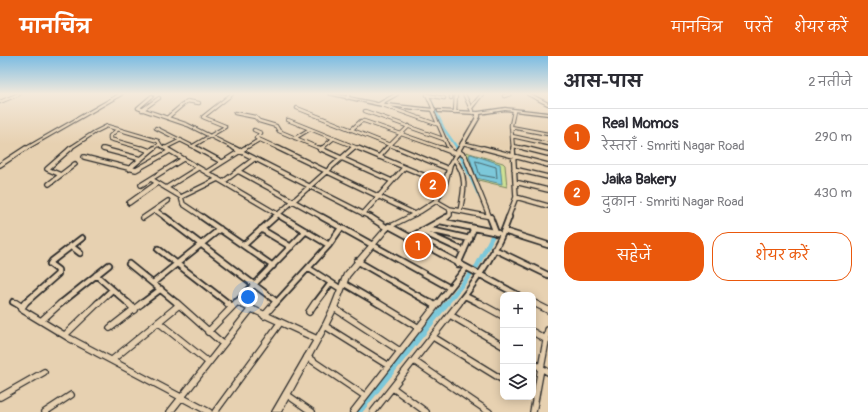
<!DOCTYPE html>
<html lang="hi">
<head>
<meta charset="utf-8">
<style>
	:root { --surface:#fff; --page:#f2f2f3; --text:#2b2b33; --muted:#7c7c81; --line:#e1e1e2; --accent:#ea580c }
	body { margin:0; font-family:Pangolin,"Playpen Sans Deva",sans-serif; background:var(--page); color:var(--text) }
	.controls { position:absolute; right:12px; bottom:12px; display:grid; overflow:hidden; border-radius:8px; box-shadow:0 2px 10px #0003 }
	.controls button { width:36px; height:36px; display:grid; place-items:center; padding:0; border:0; border-bottom:1px solid var(--line); background:var(--surface); color:var(--text); font:20px sans-serif }
	.you { position:absolute; left:248px; top:241px; width:14px; height:14px; margin:-10px; border:3px solid #fff; border-radius:50%; background:#1a73e8; box-shadow:0 0 0 6px #1a73e833 }
	.badge { display:grid; place-items:center; width:26px; height:26px; border-radius:50%; background:var(--accent); color:#fff; font-size:13px; font-weight:700 }
	.pin { position:absolute; translate:-50% -50%; border:2px solid #fff; box-shadow:0 1px 4px #0006 }
	.list { margin:0; padding:0; list-style:none }
	h2 { display:flex; justify-content:space-between; align-items:center; height:52px; margin:0; padding:0 16px; font-size:17px }
	h2 small { font-size:13px; font-weight:400; color:var(--muted) }
	.list li { display:grid; grid-template-columns:26px 1fr auto; gap:12px; align-items:center; box-sizing:border-box; height:56px; padding:0 16px; border-top:1px solid var(--line) }
	.list b { display:block; font-size:15px; white-space:nowrap }
	.list p { margin:0; font-size:13px; white-space:nowrap; color:var(--muted) }
	.list em { font-size:13px; font-style:normal; color:var(--muted) }
	.actions { display:flex; gap:8px; padding:12px 16px }
	.actions a { flex:1; padding:9px 0; border:1px solid var(--accent); border-radius:16px; text-align:center; font-size:14px; color:var(--accent) }
	.actions .main { background:var(--accent); color:#fff }
	.icon { flex:none; width:22px; height:22px; fill:none; stroke:currentColor; stroke-width:2; stroke-linecap:round; stroke-linejoin:round }
	.map { position:relative; flex:none; width:548px; height:356px; overflow:hidden }
	header { display:flex; align-items:center; gap:24px; box-sizing:border-box; height:56px; padding:0 20px; background:var(--accent); color:#fff }
	header strong { font-size:19px }
	nav { display:flex; gap:22px; margin-inline-start:auto; font-size:14px }
	main { display:flex }
	aside { flex:1; background:var(--surface) }
	.map>svg:first-child { display:block }
	.green { fill:#ccdf94; stroke:#7c8560 }
	.water { fill:#7bc8da; stroke:#5b8994 }
	.lines { fill:none; stroke-linecap:round; stroke-linejoin:round }
	.shore { stroke:#4b6a71; stroke-width:1 }
	.canal-far3 { stroke:#7bc8da; stroke-width:2.5 }
	.canal-far2 { stroke:#7bc8da; stroke-width:3.5 }
	.canal-far1 { stroke:#7bc8da; stroke-width:4.5 }
	.canal { stroke:#7bc8da; stroke-width:5.5 }
	.street-far3-casing { stroke:#2b2b2b; stroke-width:4.5 }
	.street-far2-casing { stroke:#2b2b2b; stroke-width:6 }
	.street-far1-casing { stroke:#2b2b2b; stroke-width:8 }
	.street-casing { stroke:#2b2b2b; stroke-width:8 }
	.secondary-casing { stroke:#2b2b2b; stroke-width:2.5 }
	.street-far3 { stroke:#e7d1b1; stroke-width:2.5 }
	.street-far2 { stroke:#e7d1b1; stroke-width:3.5 }
	.street-far1 { stroke:#e7d1b1; stroke-width:4.5 }
	.street { stroke:#e7d1b1; stroke-width:5.5 }
	.secondary { fill:#e7d1b1; fill-rule:evenodd }
</style>
</head>
<body>
<header>
<strong>मानचित्र</strong>
<nav><a>मानचित्र</a><a>परतें</a><a>शेयर करें</a></nav>
</header>
<main>
<div class="map">
<svg width="548" height="356" viewBox="0 0 548 356">
	<rect width="100%" height="100%" fill="#e7d1b1"/>
	<filter id="ink" filterUnits="userSpaceOnUse"><feTurbulence type="fractalNoise" baseFrequency=".025" numOctaves="2"/><feDisplacementMap in="SourceGraphic" scale="8" xChannelSelector="R" yChannelSelector="G"/><feConvolveMatrix kernelMatrix="1 2 1 2 8 2 1 2 1" color-interpolation-filters="sRGB"/></filter>
	<g filter="url(#ink)">
		<path class="green" d="M466,96L503,107L505,109L507,131L474,123Z"/>
		<path class="water" d="M471,98L500,108L502,128L476,122L469,99Z"/>
		<g class="lines">
			<path class="shore" d="M476,105L496,111L497,122L480,119Z"/>
			<path class="canal-far3" d="M428,38L444,73L458,93"/>
			<path class="canal-far2" d="M457,92L480,141"/>
			<path class="canal-far1" d="M446,248L477,210L493,179L491,168"/>
			<path class="canal" d="M359,356L447,247"/>
			<defs>
				<path id="street-far3" d="M427,38L434,54
					M451,38V42
					M464,38L473,57
					M528,38L548,48
					M427,39L444,42
					M152,40L138,52L188,69L236,93
					M504,40L510,38
					M347,42L349,38
					M0,46L19,38
					M379,48L397,38
					M380,48L439,69
					M297,52L400,93
					M471,52L482,38
					M142,54L159,42
					M432,54L449,93
					M365,55L446,84
					M455,56L456,38
					M235,57L255,61L259,65L276,70L279,75L321,93
					M168,61L187,45L199,47
					M288,64L360,93
					M225,70L203,61L232,38
					M511,71L548,78
					M156,72L198,93
					M118,73L110,80V83L145,93
					M254,74L261,77L256,82L280,93
					M351,74L361,65H364L444,93
					M512,80L548,88
					M295,82L310,73
					M462,87L487,93
					M193,90L225,71
					M513,90L528,93
					M165,92L181,84
					M25,93L121,38
					M69,93L95,76L107,70L158,85L161,90L167,93
					M103,93H105
					M153,93L160,88
					M244,93L259,84
					M321,93L334,82
					M352,93L355,91
					M386,93L409,70
					M513,93L511,69L514,55"/>
				<path id="street-far2" d="M142,92L150,95
					M165,92L284,162
					M196,92L222,106
					M234,92L372,162
					M278,92L415,158
					M319,92L392,125
					M358,92L445,128
					M398,92L449,113
					M441,92L457,98
					M449,92L451,97
					M483,92L548,109
					M524,92L548,98
					M103,93L141,103
					M320,94L322,92
					M458,95L465,100L490,162
					M84,101L136,114L170,95
					M379,101L387,92
					M454,103C468,120 464,135 460,155
					M0,109L26,92
					M129,113L154,92
					M514,113L548,121
					M238,115L324,162
					M207,116L245,92
					M61,119L47,113L71,92
					M151,123L181,141L218,123
					M223,126L254,103
					M515,126L548,134
					M49,128L75,108
					M141,129L183,103
					M166,132L198,112
					M181,141L183,148L204,162
					M516,141L548,150
					M436,145L450,153L491,161
					M129,147L157,127
					M155,154L166,162
					M363,158L404,112
					M143,162L168,145
					M274,162L353,92
					M446,162L450,159V153
					M508,162L516,141L513,92"/>
				<path id="street-far1" d="M165,161L277,246
					M202,161L273,210
					M282,161L329,189
					M322,161L450,232
					M370,161L387,172
					M490,161L496,177
					M440,165L498,177
					M389,170L518,239
					M261,173L291,191
					M426,173L470,183
					M421,175L464,195
					M504,175L548,189
					M409,182L447,161
					M244,189L275,161
					M71,190L80,197
					M158,193L229,248
					M494,193L548,219
					M357,205L432,248
					M129,208L178,248
					M458,208L474,172
					M308,212L341,233
					M96,219L129,248
					M153,227L220,173
					M343,227L379,248
					M465,240L481,248
					M13,246L17,248
					M236,246L241,248
					M533,247L536,248
					M24,248L58,218V214L50,208L52,205L82,182
					M60,248L109,209
					M97,248L112,234
					M141,248L161,233
					M235,248L306,175
					M275,248L329,189L341,172
					M315,248L331,227
					M437,248L466,212
					M458,248C479,222 498,193 509,161"/>
				<path id="street" d="M16,247L22,251
					M25,247L21,253L69,282L209,356
					M128,247L135,254
					M177,247L223,288
					M227,247L232,251
					M239,247L317,283
					M378,247L419,272
					M431,247L435,250
					M479,247L503,260
					M534,247L548,254
					M334,252L400,295
					M309,256L315,247
					M450,259L503,290
					M264,260L275,247
					M41,265L61,247
					M158,266L208,306
					M325,270L389,310
					M110,272L142,247
					M208,276L236,247
					M533,276L547,284
					M65,279L98,247
					M433,281L503,324
					M307,301L365,340
					M112,304L179,249
					M414,305L489,356
					M533,307L548,316
					M393,332L426,356
					M286,338L312,356
					M0,341L44,316
					M45,356L71,339
					M170,356L251,253
					M215,356L280,267
					M353,356L438,247
					M373,356L459,247
					M533,356L548,274"/>
				<path id="secondary" d="M328,38H335L377,47L434,53L436,54L434,55L377,49Z
					M505,52L548,57V59L505,54L480,58V61L452,109L447,128L438,146L421,157L389,173L349,221L337,252L327,272L281,356H272L323,268L331,251L344,218L385,171L417,155L434,144L443,128L448,109L476,61V58L439,56H438V54L478,56Z"/>
			</defs>
			<use href="#street-far3" class="street-far3-casing"/>
			<use href="#street-far2" class="street-far2-casing"/>
			<use href="#street-far1" class="street-far1-casing"/>
			<use href="#street" class="street-casing"/>
			<use href="#secondary" class="secondary-casing"/>
			<use href="#street-far3" class="street-far3"/>
			<use href="#street-far2" class="street-far2"/>
			<use href="#street-far1" class="street-far1"/>
			<use href="#street" class="street"/>
			<use href="#secondary" class="secondary"/>
		</g>
	</g>
	<linearGradient id="sky" x2="0" y2="1"><stop stop-color="#7cbce2"/><stop offset="0.43" stop-color="#f4eadc"/><stop offset="1" stop-color="#f4eadc" stop-opacity="0"/></linearGradient>
	<rect width="548" height="88" fill="url(#sky)"/>
</svg>
<div class="controls">
<button>+</button>
<button>−</button>
<button><svg class="icon" aria-label="layers" viewBox="0 0 24 24"><path d="M12 4l9 5-9 5-9-5zM3 14l9 5 9-5"/></svg></button>
</div>
<div class="you"></div>
<div class="pin badge" style="left:418px;top:190px">1</div>
<div class="pin badge" style="left:433px;top:129px">2</div>
</div>
<aside>
<h2>आस-पास<small>2 नतीजे</small></h2>
<ul class="list">
<li><span class="badge">1</span><div><b>Real Momos</b><p>रेस्तराँ · Smriti Nagar Road</p></div><em>290 m</em></li>
<li><span class="badge">2</span><div><b>Jaika Bakery</b><p>दुकान · Smriti Nagar Road</p></div><em>430 m</em></li>
</ul>
<div class="actions"><a class="main">सहेजें</a><a>शेयर करें</a></div>
</aside>
</main>
</body>
</html>
